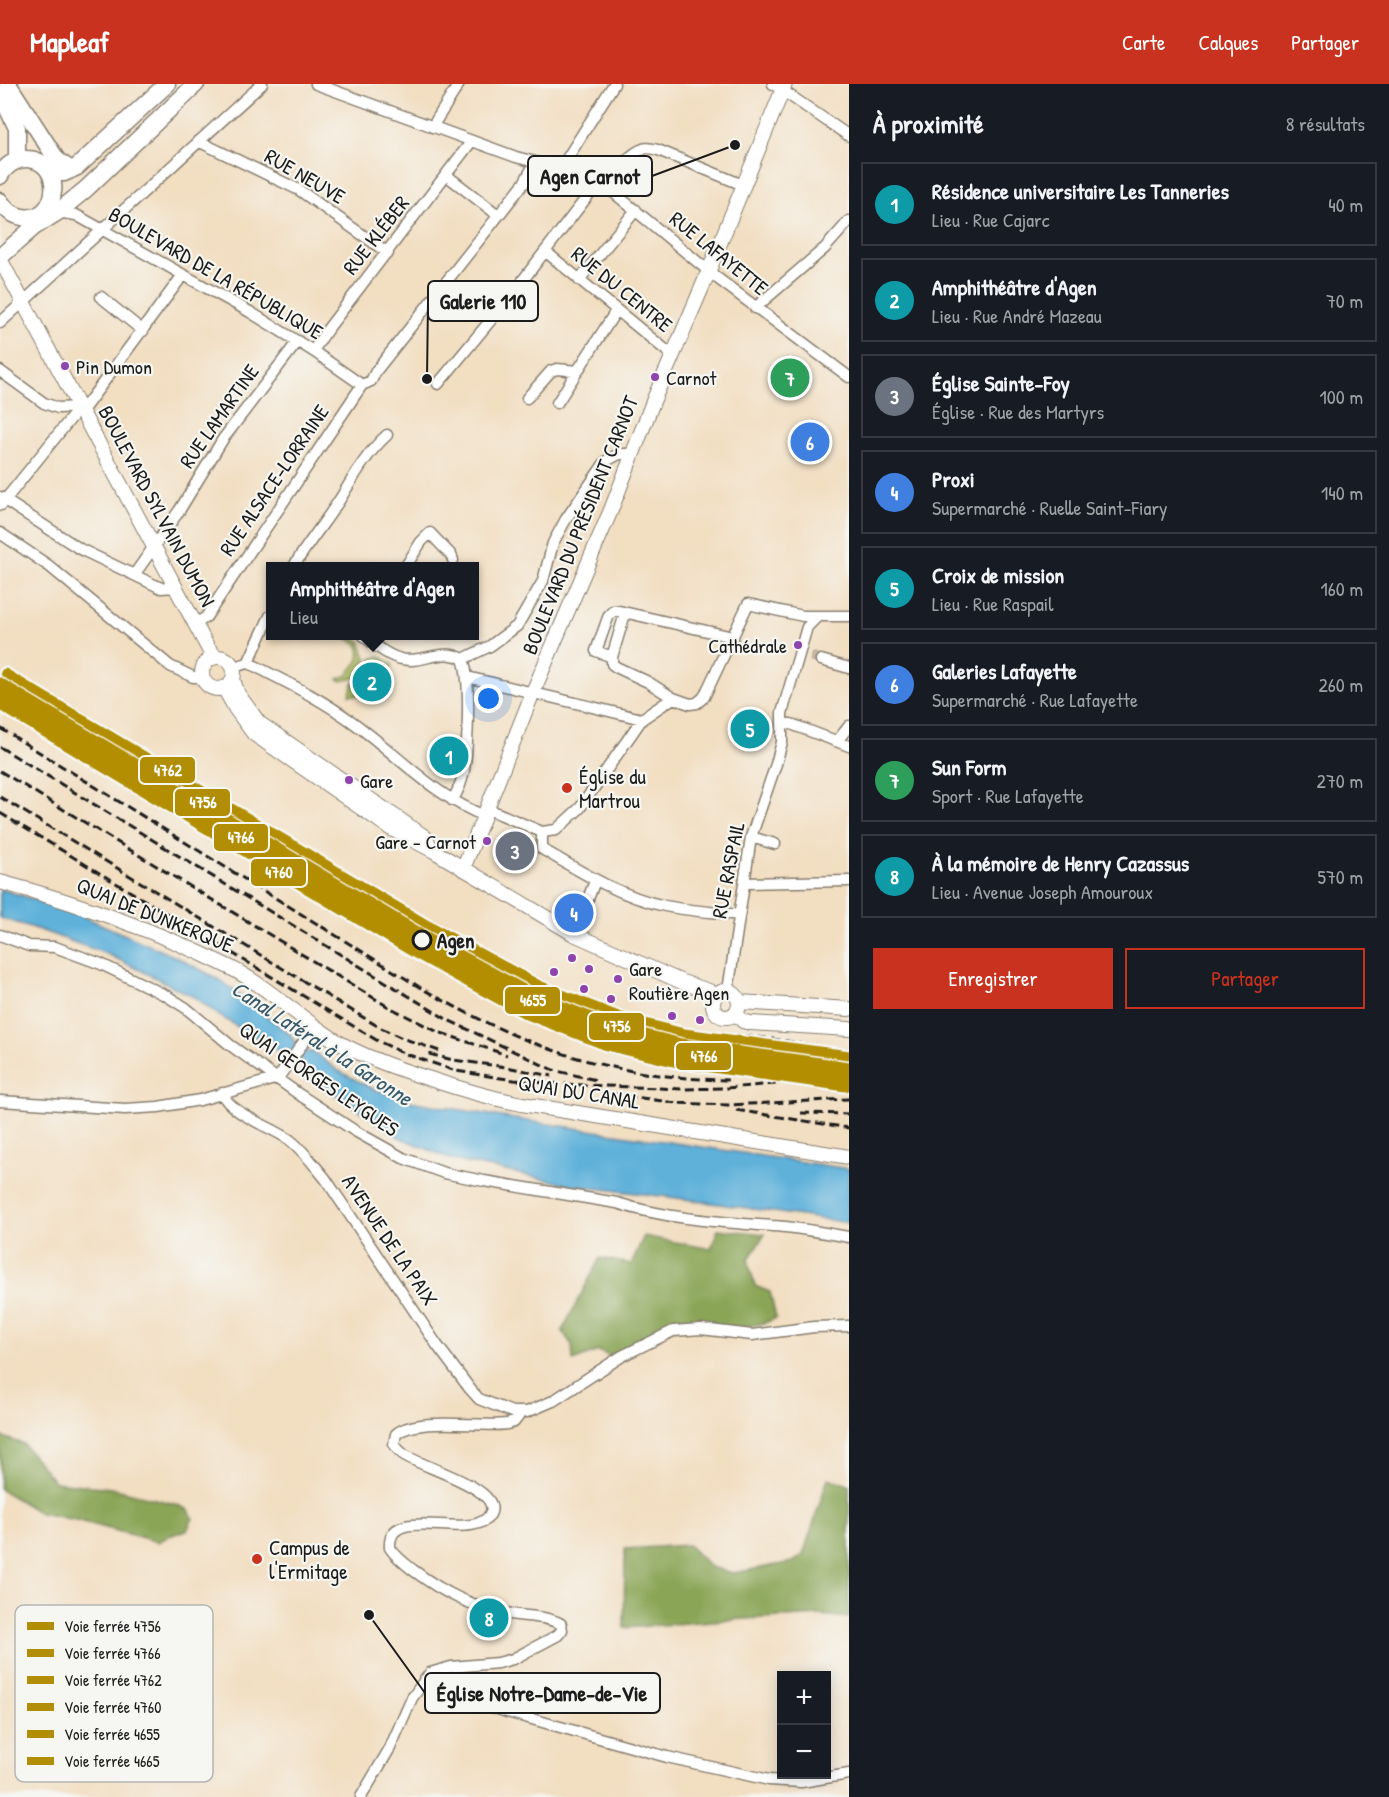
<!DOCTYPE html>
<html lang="fr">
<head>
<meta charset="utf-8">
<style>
	:root { --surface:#171b24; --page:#242831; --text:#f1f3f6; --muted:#9ea1a6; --line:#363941; --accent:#c8321e }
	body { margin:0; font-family:"Patrick Hand",sans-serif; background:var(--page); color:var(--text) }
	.controls { position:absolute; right:18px; bottom:18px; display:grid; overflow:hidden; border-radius:0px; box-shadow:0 3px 15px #0003 }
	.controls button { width:54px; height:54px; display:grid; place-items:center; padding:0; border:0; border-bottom:2px solid var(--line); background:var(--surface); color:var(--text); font:30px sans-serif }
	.you { position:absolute; left:489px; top:615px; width:21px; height:21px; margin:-15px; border:4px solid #fff; border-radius:50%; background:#1a73e8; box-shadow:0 0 0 9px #1a73e833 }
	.badge { display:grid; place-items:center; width:39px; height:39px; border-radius:50%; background:var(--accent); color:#fff; font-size:20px; font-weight:700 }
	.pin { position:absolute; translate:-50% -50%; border:3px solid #fff; box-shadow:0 2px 6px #0006 }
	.popup { position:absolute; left:266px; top:478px; width:213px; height:78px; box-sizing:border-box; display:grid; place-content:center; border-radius:0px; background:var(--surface); filter:drop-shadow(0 2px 4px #0005); font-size:20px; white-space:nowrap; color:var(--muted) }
	.popup b { font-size:22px; color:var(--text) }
	.popup::after { content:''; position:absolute; left:50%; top:100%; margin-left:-12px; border:12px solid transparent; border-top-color:var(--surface) }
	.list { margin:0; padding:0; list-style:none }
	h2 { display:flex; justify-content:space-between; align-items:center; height:78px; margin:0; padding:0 24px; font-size:26px }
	h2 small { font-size:20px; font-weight:400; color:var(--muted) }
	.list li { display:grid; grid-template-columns:39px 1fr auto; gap:18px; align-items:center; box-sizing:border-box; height:84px; margin:0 12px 12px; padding:0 12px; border:2px solid var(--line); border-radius:0px }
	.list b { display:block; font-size:22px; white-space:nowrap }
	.list p { margin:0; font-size:20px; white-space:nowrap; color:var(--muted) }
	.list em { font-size:20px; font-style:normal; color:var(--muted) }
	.actions { display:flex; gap:12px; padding:18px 24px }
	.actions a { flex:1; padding:14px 0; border:2px solid var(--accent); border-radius:0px; text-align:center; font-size:21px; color:var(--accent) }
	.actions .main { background:var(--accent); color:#fff }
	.map { position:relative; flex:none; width:849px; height:1713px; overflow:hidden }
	header { display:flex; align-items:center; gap:36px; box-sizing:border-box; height:84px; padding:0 30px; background:var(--accent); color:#fff }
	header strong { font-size:28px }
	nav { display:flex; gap:33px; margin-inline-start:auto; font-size:21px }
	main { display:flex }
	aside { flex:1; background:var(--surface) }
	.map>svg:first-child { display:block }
	.green { fill:#adbe61; stroke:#646d3e; stroke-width:1.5 }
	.forest { fill:#8aa557; stroke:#53603a; stroke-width:1.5 }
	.water { fill:#5eb1da; stroke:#3d667b; stroke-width:1.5 }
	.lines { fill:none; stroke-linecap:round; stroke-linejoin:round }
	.minor-tunnel { stroke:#c7b7a0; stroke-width:10; stroke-dasharray:10 5; stroke-linecap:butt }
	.minor-casing { stroke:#877d6e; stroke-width:13 }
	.tertiary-casing { stroke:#877d6e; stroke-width:16 }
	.primary-casing { stroke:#877d6e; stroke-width:19 }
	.minor { stroke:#fff; stroke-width:10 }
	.tertiary { stroke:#fff; stroke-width:14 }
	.primary { stroke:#fff; stroke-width:16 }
	.rail { stroke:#1c1c1c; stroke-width:3; stroke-dasharray:9 4.5; stroke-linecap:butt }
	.rail-1-casing { stroke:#f6f6f2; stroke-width:14 }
	.rail-2-casing { stroke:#f6f6f2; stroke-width:14 }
	.rail-3-casing { stroke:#f6f6f2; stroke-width:14 }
	.rail-4-casing { stroke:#f6f6f2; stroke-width:14 }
	.rail-5-casing { stroke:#f6f6f2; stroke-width:14 }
	.rail-6-casing { stroke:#f6f6f2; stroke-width:14 }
	.rail-1 { stroke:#b28e06; stroke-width:9 }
	.rail-2 { stroke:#b28e06; stroke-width:9 }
	.rail-3 { stroke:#b28e06; stroke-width:9 }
	.rail-4 { stroke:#b28e06; stroke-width:9 }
	.rail-5 { stroke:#b28e06; stroke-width:9 }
	.rail-6 { stroke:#b28e06; stroke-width:9 }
	.bus-dot { fill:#8e44ad; stroke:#f6f6f2; stroke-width:2 }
	.poi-dot { fill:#c8321e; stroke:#f6f6f2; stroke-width:2 }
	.stop-dot { fill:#f6f6f2; stroke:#1c1c1c; stroke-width:3 }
	.labels { text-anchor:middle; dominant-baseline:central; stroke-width:4.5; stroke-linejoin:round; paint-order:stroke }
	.bus-label { font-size:20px; fill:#1c1c1c; stroke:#f6f6f2; text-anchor:start }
	.street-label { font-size:21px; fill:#1c1c1c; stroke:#f6f6f2 }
	.poi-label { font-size:21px; fill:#1c1c1c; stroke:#f6f6f2; text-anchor:start }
	.stop-label { font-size:21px; font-weight:bold; fill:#1c1c1c; stroke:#f6f6f2; text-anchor:start }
	.water-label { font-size:22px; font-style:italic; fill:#365868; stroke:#f6f6f2 }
	.key { fill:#f6f6f2; stroke:#b5b5b2; stroke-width:1.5 }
	.key-label { font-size:16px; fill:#1c1c1c }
	.leader { fill:none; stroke:#1c1c1c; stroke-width:2 }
	.callout-dot { fill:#1c1c1c; stroke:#f6f6f2; stroke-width:2 }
	.callout { fill:#f6f6f2; stroke:#1c1c1c; stroke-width:2 }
	.callout-label { font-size:22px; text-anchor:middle; font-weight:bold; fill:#1c1c1c }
	.line-badge { stroke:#f6f6f2; stroke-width:2 }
	.badge-label { font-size:16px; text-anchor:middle; font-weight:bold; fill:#fff }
</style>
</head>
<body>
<header>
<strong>Mapleaf</strong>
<nav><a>Carte</a><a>Calques</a><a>Partager</a></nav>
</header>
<main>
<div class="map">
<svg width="849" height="1713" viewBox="0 0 849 1713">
	<rect width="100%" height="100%" fill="#f6f6f2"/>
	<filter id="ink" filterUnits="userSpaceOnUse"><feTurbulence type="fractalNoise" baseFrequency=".0167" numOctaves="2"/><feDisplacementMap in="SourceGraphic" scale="12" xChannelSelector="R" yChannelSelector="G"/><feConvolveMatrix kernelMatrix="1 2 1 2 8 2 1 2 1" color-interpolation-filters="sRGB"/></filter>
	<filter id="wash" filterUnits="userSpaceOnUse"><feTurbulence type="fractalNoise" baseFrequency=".008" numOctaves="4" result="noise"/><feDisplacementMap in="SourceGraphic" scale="24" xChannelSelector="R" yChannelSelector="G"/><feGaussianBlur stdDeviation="1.35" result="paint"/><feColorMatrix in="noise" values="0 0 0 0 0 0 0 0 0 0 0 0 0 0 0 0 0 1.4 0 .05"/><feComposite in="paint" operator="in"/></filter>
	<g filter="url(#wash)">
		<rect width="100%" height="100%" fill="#f2dec1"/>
		<path class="green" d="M343,552H350L360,557L366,574L357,593L342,597L338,595L348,591C356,577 363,579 358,560Z
			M380,572L393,581L372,611H349L354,599L364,594C369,581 364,577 380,572Z"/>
		<path class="forest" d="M718,1145L765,1150L748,1176L755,1202L770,1208L776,1234C746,1250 707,1238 674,1244C658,1247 625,1265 609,1272L598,1267L573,1277L572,1261L562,1247L600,1174L631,1180L644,1152L711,1165Z
			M0,1352L23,1360L55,1398L111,1404L175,1420L189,1426L193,1434L187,1446L169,1452L158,1458L76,1436L40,1429L0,1405Z
			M828,1394L849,1401V1534L821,1531L725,1536L624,1544L625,1465L688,1461L710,1483L733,1489L793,1478L803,1471Z"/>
		<path class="water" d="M0,805L66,825L176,873L220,896L290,950L296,960L308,968H314L337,986L373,1005L410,1017L508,1034L849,1085V1139L677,1114L577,1102L453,1076L399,1053L323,1002L303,984L302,976L292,969L280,968L220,932L194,913L132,882L107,870L34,844L0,834Z"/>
	</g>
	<g filter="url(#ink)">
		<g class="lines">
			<path class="minor-tunnel" d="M811,572L821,576"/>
			<defs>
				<path id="minor" d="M316,0L516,73L596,94L717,194L849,293
					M773,0L849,52
					M432,43L459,0
					M198,57L299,106L388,169
					M561,84L614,0
					M446,91L498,131
					M605,99C612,90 632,68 643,65C647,63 654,65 658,66L743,101
					M56,128L76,131L250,228L313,267L362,301
					M546,168L673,272
					M523,196L600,96
					M579,196L636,126
					M101,213L143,247
					M755,224L825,164L849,137
					M0,239L262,0
					M313,267L327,246L471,58
					M0,287L44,319L58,324L80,323
					M438,300L514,208
					M362,301L371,297L376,287L524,99L535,79
					M527,314L551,287L557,285L578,287
					M557,319L616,227
					M82,327L183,191
					M0,413L80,465L161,504L176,503
					M1,421L80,323
					M0,449L49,482L170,582L193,593H202
					M294,482C309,457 327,436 342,412C356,389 367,369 387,351
					M406,482L421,458L430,449L451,471L453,476
					M134,491L179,427L223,355L298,257
					M623,528L624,533L612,573L596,567L609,531L613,527H619L733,553
					M196,540L206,533L362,301
					M364,552C373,560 388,572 401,575C422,580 442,563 463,575
					M612,573V580L616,583L648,598L673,614L690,620L697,619L704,613L748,520L803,532H849
					M463,575L490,562L517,542L543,497L553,459L566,435L606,377L619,370H632
					M821,576L849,584
					M248,579L270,532
					M233,583L248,579L255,582C288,599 321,615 351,637C395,668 433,712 485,732
					M467,593L642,635
					M782,640H791L849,662
					M838,656L849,642
					M452,716C459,707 462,697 464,686C468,662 471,596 463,575
					M488,725L542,748
					M542,748V765C581,788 619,812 665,822C689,827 715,828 739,831
					M542,748L556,746L580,724L642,635L673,614
					M751,753L775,760
					M745,799L849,797
					M574,850L595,797
					M0,851L29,862L55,863L101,880L167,912L186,924L230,961L300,1011L355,1047L403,1074L444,1089L484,1097L617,1119C666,1135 721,1138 772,1142C797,1143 823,1149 849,1153
					M728,907L751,753L776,680L782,658V629L807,543L818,532
					M222,1009C230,1030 272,1043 290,1056C304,1067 314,1081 325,1094L437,1261L470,1305L479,1315L512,1328H527L553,1317L622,1272L673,1247L701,1245L752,1251L814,1243L849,1242
					M0,1017L125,1025L158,1023L200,1016L278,994L315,942
					M424,1596L439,1605L507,1628L667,1673L769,1696L801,1698L849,1690
					M361,1713L390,1664L412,1614L430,1589L451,1583L498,1579L513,1575L558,1551L562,1546L561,1540C547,1532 527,1533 511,1530C472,1523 445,1510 413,1486C404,1479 396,1473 390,1464C386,1416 479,1462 491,1428C499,1403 418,1382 403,1370C399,1367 396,1363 394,1360L396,1350C418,1332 479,1344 507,1340L514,1338L520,1330"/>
				<path id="tertiary" d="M0,175L208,564L216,573
					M202 589a16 16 0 1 1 32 0a16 16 0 1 1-32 0Z
					M233,596L238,610L259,639L425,753L428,758
					M224,604L235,624L254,650L390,744L434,767L574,850L682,898L709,907L715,913
					M463,785L533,608L611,426L654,315L703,201L785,0
					M0,798C78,819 157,847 229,883C269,903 300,935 338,958C366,974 398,985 430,995C460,1005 490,1014 522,1020L849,1073
					M713 920a13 13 0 1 1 26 0a13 13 0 1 1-26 0Z
					M739,918L849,925
					M735,929L743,937L750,939L849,945"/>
				<path id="primary" d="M8,0L57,76L71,86
					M0,9L17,44V77
					M51,89H64L77,83L167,0
					M0,92C5,82 15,75 26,75C65,75 61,139 22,133C12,131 5,125 0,117
					M0,173L34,143L58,128L86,105L196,0"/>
			</defs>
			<use href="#minor" class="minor-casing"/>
			<use href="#tertiary" class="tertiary-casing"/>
			<use href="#primary" class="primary-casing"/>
			<use href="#minor" class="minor"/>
			<use href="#tertiary" class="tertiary"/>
			<use href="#primary" class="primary"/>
			<path class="rail" d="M0,589L33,608L100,642L237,726
				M0,644L421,904C523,962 608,994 728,996
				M0,663L448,936L553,986L596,996
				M0,687L387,922L438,948L507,971
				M0,713L379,943L402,954L439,967
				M0,729L378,957L403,969L456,987L514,996L558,1000L683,1005L726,1004L824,996H849
				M536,898C587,919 637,936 690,945C743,953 798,954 849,971
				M429,970L453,976L506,983L552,992
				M613,1010L676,1019L729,1021L849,1015
				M736,1026L849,1044
				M801,1029L849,1030"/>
			<defs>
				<path id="rail-1" d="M0,598L423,850L535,911L615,942L682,959L849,982"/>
				<path id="rail-2" d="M0,610L418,859L531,921L611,952L679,969L848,992"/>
				<path id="rail-3" d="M5,589L428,841L539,901L618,932L684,949L849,971"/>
				<path id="rail-4" d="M0,622L412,868L527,931L607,962L677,979L846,1003"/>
				<path id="rail-5" d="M0,606L449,872L534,917L614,948L668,962L849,987"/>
				<path id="rail-6" d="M0,618L444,881L530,927L610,958L665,972L848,997"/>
			</defs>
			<use href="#rail-1" class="rail-1-casing"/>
			<use href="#rail-2" class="rail-2-casing"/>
			<use href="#rail-3" class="rail-3-casing"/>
			<use href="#rail-4" class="rail-4-casing"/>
			<use href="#rail-5" class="rail-5-casing"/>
			<use href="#rail-6" class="rail-6-casing"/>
			<use href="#rail-1" class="rail-1"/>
			<use href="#rail-2" class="rail-2"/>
			<use href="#rail-3" class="rail-3"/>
			<use href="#rail-4" class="rail-4"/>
			<use href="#rail-5" class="rail-5"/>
			<use href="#rail-6" class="rail-6"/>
		</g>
	</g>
	<g class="bus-dot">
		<circle cx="65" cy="282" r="5"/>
		<circle cx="655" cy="293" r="5"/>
		<circle cx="798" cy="561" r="5"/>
		<circle cx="349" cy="696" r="5"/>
		<circle cx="487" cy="757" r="5"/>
		<circle cx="572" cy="874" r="5"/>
		<circle cx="589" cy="885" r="5"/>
		<circle cx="554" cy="888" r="5"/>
		<circle cx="618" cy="895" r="5"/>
		<circle cx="584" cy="905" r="5"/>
		<circle cx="611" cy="915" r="5"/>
		<circle cx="672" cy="932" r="5"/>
		<circle cx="700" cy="936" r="5"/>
	</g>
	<g class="poi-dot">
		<circle cx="567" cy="704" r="6"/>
		<circle cx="257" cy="1475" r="6"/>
	</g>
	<circle class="stop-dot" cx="422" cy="856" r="9"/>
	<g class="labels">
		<g class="bus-label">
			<text x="76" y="282">Pin Dumon</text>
			<text x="666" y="293">Carnot</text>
			<text x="787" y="561" text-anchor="end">Cathédrale</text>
			<text x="360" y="696">Gare</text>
			<text x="476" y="757" text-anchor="end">Gare - Carnot</text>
			<text x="629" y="884">Gare<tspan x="629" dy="24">Routière Agen</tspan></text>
		</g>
		<g class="street-label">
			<text transform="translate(305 92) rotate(30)">RUE NEUVE</text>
			<text transform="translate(376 151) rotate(-52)">RUE KLÉBER</text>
			<text transform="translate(719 169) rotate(39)">RUE LAFAYETTE</text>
			<text transform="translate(216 189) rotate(30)">BOULEVARD DE LA RÉPUBLIQUE</text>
			<text transform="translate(622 205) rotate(39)">RUE DU CENTRE</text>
			<text transform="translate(219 332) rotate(-55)">RUE LAMARTINE</text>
			<text transform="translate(274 396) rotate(-56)">RUE ALSACE-LORRAINE</text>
			<text transform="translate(157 422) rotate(62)">BOULEVARD SYLVAIN DUMON</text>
			<text transform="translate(580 441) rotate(-68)">BOULEVARD DU PRÉSIDENT CARNOT</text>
			<text transform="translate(728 786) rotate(-79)">RUE RASPAIL</text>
			<text transform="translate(155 831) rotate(22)">QUAI DE DUNKERQUE</text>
			<text transform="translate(319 995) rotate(34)">QUAI GEORGES LEYGUES</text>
			<text transform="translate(579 1008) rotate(9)">QUAI DU CANAL</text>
			<text transform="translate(390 1156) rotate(56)">AVENUE DE LA PAIX</text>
		</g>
		<g class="poi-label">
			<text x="579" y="692">Église du<tspan x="579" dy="24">Martrou</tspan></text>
			<text x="269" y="1463">Campus de<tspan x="269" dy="24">l'Ermitage</tspan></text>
		</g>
		<g class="stop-label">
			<text x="437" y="856">Agen</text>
		</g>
		<g class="water-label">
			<text transform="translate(322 959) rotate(33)">Canal Latéral à la Garonne</text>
		</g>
	</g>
	<rect x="15" y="1521" width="198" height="177" rx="9" class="key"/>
	<rect x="27" y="1538" width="27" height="8" fill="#b28e06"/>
	<rect x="27" y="1565" width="27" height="8" fill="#b28e06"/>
	<rect x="27" y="1592" width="27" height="8" fill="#b28e06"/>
	<rect x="27" y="1619" width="27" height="8" fill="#b28e06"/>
	<rect x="27" y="1646" width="27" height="8" fill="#b28e06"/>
	<rect x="27" y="1673" width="27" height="8" fill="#b28e06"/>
	<g class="key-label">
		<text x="64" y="1548">Voie ferrée 4756</text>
		<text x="64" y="1575">Voie ferrée 4766</text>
		<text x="64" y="1602">Voie ferrée 4762</text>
		<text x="64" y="1629">Voie ferrée 4760</text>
		<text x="64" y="1656">Voie ferrée 4655</text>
		<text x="64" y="1683">Voie ferrée 4665</text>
	</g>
	<path class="leader" d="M735 61L652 92M427 295L428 217M369 1531L425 1609"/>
	<g class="callout-dot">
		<circle cx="735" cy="61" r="6"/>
		<circle cx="427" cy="295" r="6"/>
		<circle cx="369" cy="1531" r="6"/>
	</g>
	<g class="callout">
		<rect x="528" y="72" width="124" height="40" rx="6"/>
		<rect x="428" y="197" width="110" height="40" rx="6"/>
		<rect x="425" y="1589" width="235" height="40" rx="6"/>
	</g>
	<g class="callout-label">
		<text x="590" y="100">Agen Carnot</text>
		<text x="483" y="225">Galerie 110</text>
		<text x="542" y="1617">Église Notre-Dame-de-Vie</text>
	</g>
	<g class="line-badge">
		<rect x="139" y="672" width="57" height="28" rx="6" fill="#b28e06"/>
		<rect x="174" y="704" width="57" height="29" rx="6" fill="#b28e06"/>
		<rect x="213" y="739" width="56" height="29" rx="6" fill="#b28e06"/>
		<rect x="250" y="774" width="57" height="29" rx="6" fill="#b28e06"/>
		<rect x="504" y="902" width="57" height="29" rx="6" fill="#b28e06"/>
		<rect x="588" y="928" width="57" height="29" rx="6" fill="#b28e06"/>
		<rect x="675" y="958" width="57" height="29" rx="6" fill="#b28e06"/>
	</g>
	<g class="badge-label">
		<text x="168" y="692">4762</text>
		<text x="203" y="724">4756</text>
		<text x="241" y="759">4766</text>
		<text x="279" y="794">4760</text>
		<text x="533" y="922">4655</text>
		<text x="617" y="948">4756</text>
		<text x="704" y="978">4766</text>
	</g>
</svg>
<div class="controls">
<button>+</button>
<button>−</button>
</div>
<div class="you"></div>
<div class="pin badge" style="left:449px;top:672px;background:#0f9aa8">1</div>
<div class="pin badge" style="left:372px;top:598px;background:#0f9aa8">2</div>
<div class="popup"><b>Amphithéâtre d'Agen</b>Lieu</div>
<div class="pin badge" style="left:515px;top:767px;background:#6b7280">3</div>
<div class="pin badge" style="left:574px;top:829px;background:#3f7fe0">4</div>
<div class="pin badge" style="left:750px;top:645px;background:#0f9aa8">5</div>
<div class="pin badge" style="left:810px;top:358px;background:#3f7fe0">6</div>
<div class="pin badge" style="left:790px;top:294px;background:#2e9e5b">7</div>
<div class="pin badge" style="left:489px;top:1534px;background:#0f9aa8">8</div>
</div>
<aside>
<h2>À proximité<small>8 résultats</small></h2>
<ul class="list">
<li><span class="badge" style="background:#0f9aa8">1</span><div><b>Résidence universitaire Les Tanneries</b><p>Lieu · Rue Cajarc</p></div><em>40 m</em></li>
<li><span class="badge" style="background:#0f9aa8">2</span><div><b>Amphithéâtre d'Agen</b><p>Lieu · Rue André Mazeau</p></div><em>70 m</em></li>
<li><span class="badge" style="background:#6b7280">3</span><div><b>Église Sainte-Foy</b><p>Église · Rue des Martyrs</p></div><em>100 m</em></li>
<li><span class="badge" style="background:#3f7fe0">4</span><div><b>Proxi</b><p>Supermarché · Ruelle Saint-Fiary</p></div><em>140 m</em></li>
<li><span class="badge" style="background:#0f9aa8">5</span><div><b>Croix de mission</b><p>Lieu · Rue Raspail</p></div><em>160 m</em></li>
<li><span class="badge" style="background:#3f7fe0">6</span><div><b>Galeries Lafayette</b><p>Supermarché · Rue Lafayette</p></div><em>260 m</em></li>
<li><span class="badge" style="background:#2e9e5b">7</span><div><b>Sun Form</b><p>Sport · Rue Lafayette</p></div><em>270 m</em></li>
<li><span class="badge" style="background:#0f9aa8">8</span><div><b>À la mémoire de Henry Cazassus</b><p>Lieu · Avenue Joseph Amouroux</p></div><em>570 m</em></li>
</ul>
<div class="actions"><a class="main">Enregistrer</a><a>Partager</a></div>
</aside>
</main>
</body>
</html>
